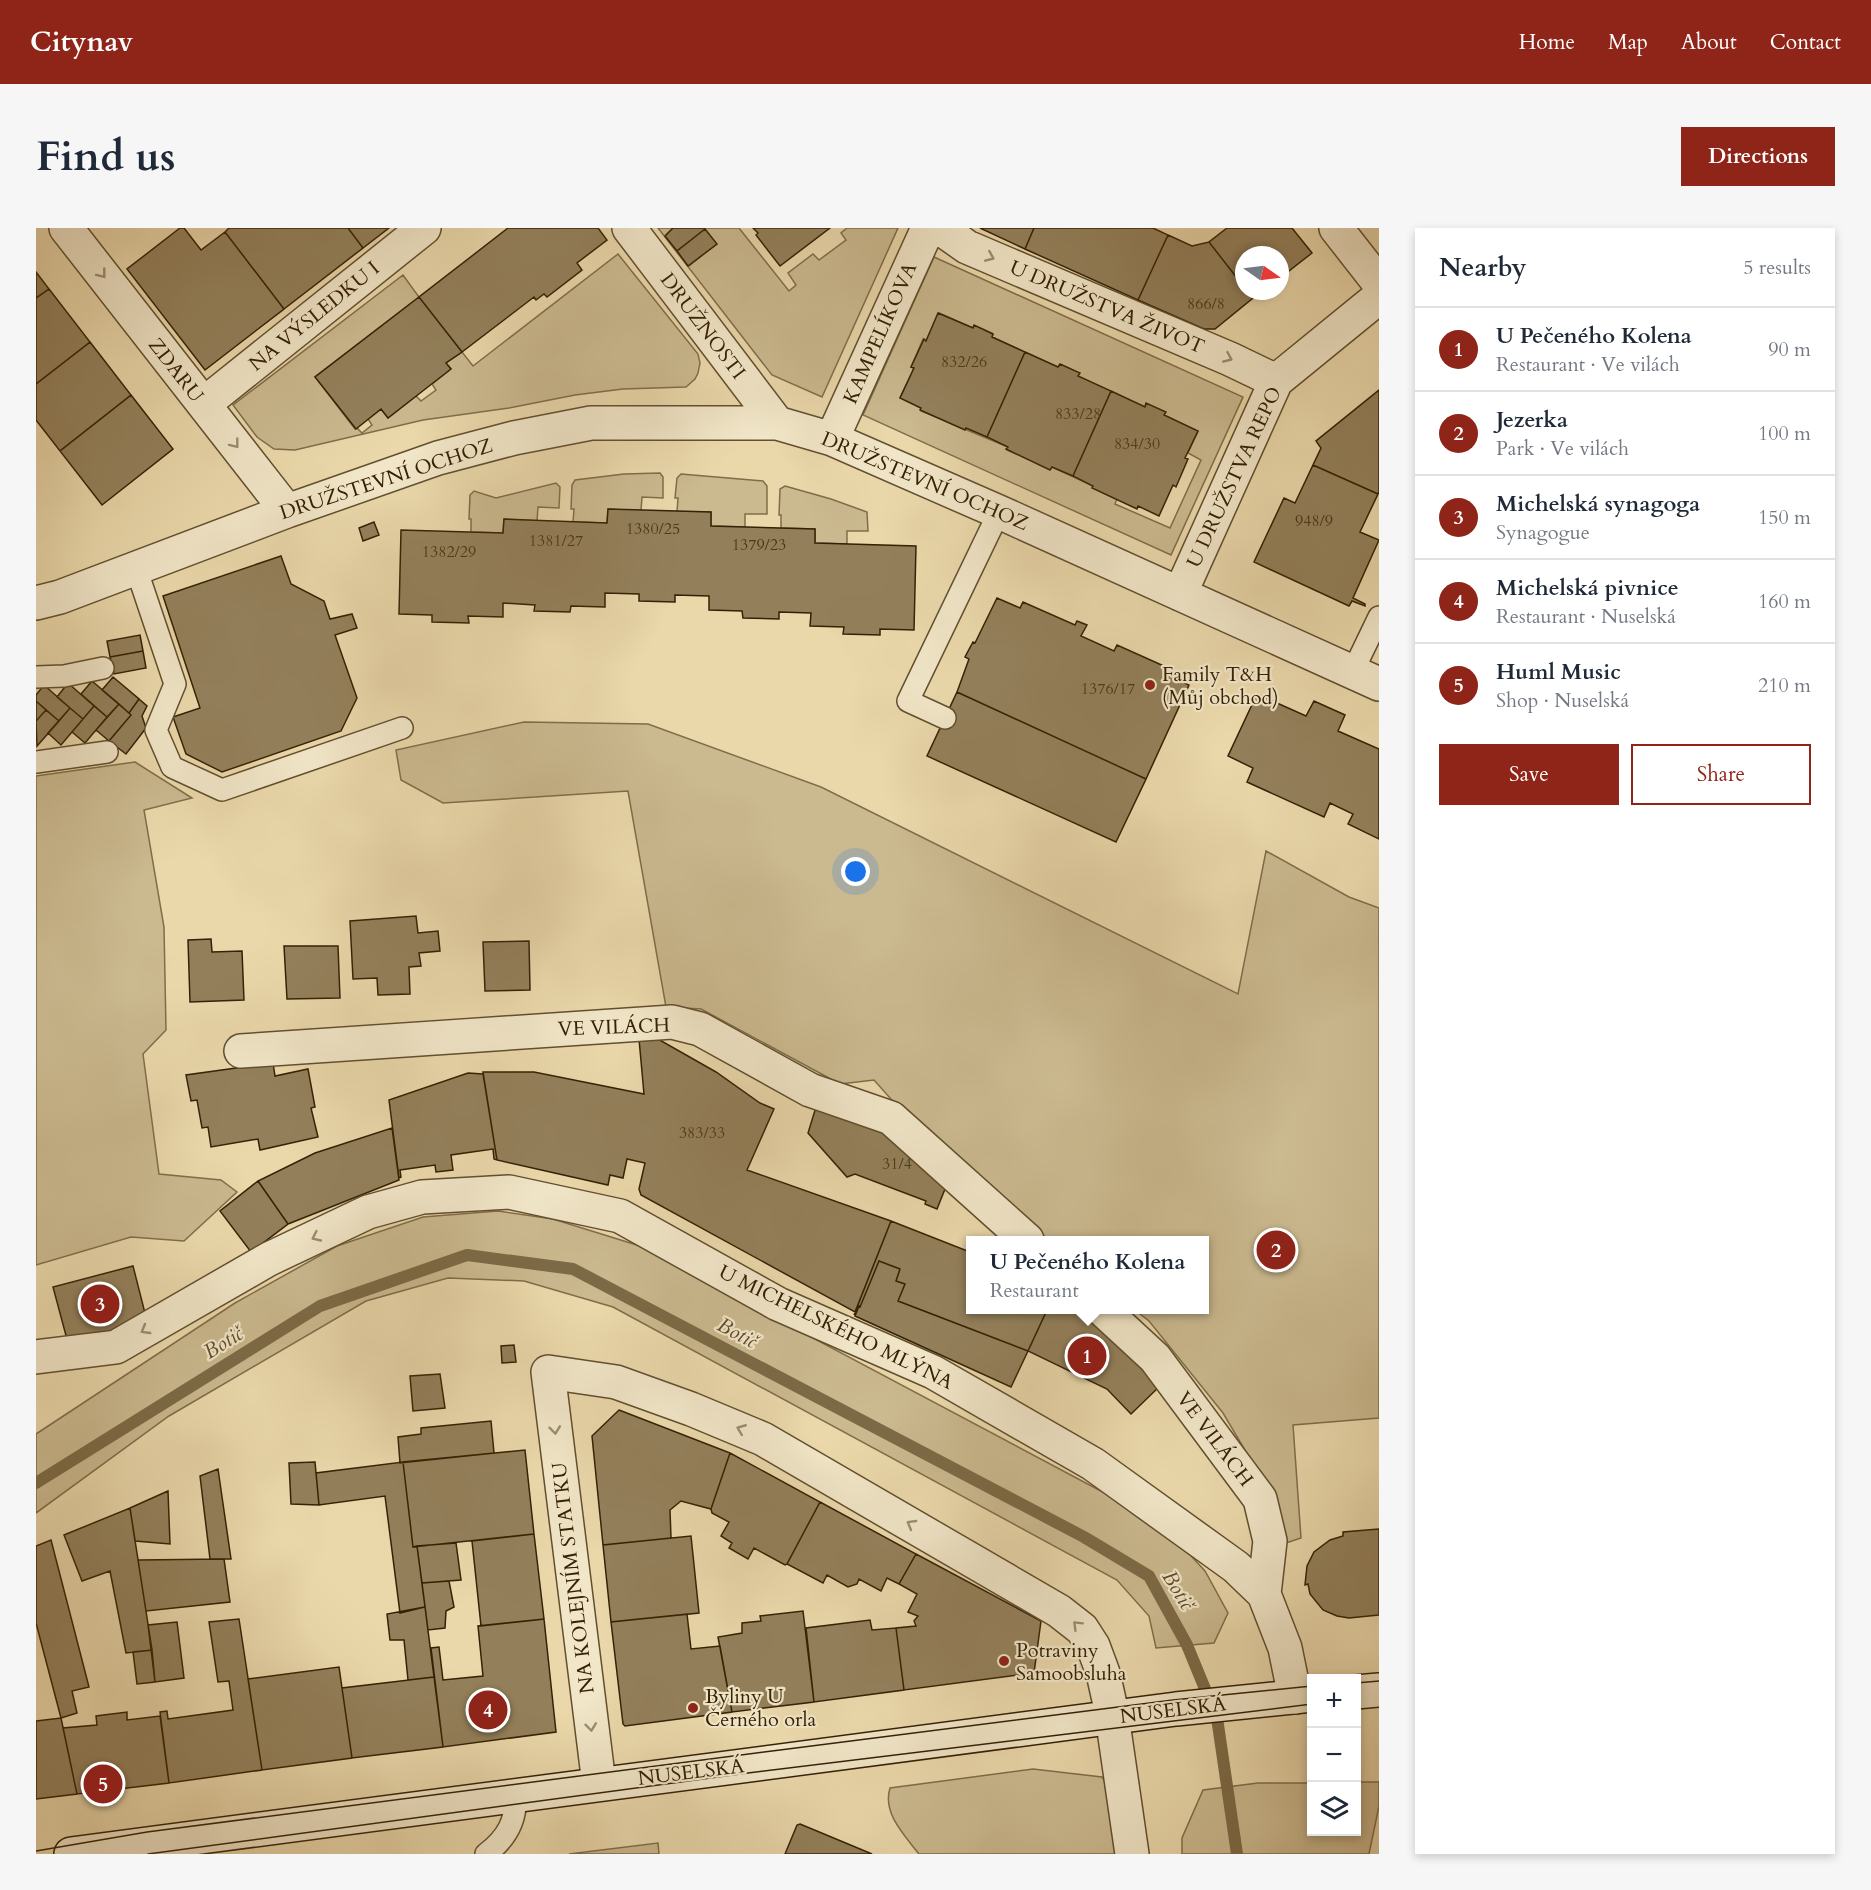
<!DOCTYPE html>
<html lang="en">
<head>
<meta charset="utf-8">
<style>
	:root { --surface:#fff; --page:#f6f6f7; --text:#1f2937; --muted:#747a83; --line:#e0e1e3; --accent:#8f2418 }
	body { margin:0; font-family:Cardo,serif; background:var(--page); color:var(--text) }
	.controls { position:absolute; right:18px; bottom:18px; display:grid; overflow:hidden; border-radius:0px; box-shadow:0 3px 9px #0003 }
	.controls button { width:54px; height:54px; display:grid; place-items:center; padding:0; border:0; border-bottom:2px solid var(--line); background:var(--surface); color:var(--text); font:30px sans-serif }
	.compass { position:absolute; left:1199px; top:18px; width:54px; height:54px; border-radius:50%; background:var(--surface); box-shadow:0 3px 9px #0003; rotate:104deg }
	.you { position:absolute; left:820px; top:644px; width:21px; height:21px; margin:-15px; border:4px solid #fff; border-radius:50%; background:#1a73e8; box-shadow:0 0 0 9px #1a73e833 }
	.badge { display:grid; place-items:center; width:39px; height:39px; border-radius:50%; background:var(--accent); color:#fff; font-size:20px; font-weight:700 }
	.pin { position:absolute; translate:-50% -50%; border:3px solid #fff; box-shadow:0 2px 6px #0006 }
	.popup { position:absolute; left:930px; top:1008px; width:243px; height:78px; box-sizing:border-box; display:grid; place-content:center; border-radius:0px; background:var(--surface); filter:drop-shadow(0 2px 4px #0005); font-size:20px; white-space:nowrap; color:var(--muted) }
	.popup b { font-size:22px; color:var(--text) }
	.popup::after { content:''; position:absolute; left:50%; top:100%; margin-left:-12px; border:12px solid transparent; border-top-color:var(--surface) }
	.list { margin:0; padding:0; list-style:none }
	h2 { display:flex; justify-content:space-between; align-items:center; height:78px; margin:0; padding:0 24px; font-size:26px }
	h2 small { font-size:20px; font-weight:400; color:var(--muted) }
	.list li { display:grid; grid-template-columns:39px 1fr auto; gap:18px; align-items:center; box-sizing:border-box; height:84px; padding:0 24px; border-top:2px solid var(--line) }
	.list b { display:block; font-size:22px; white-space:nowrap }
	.list p { margin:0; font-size:20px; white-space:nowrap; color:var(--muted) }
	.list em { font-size:20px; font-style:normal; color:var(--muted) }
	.actions { display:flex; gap:12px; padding:18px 24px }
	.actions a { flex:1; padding:14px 0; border:2px solid var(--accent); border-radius:0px; text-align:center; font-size:21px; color:var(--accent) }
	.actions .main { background:var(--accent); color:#fff }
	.icon { flex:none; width:33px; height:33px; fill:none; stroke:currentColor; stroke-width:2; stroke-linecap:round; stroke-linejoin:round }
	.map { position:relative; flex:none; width:1343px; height:1626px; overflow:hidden; border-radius:0px }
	header { display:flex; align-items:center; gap:36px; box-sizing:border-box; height:84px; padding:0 30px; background:var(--accent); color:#fff }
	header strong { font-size:28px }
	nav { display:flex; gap:33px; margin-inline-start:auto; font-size:21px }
	.intro { display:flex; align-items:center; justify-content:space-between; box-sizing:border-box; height:144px; padding:0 36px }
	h1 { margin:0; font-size:42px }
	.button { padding:15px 27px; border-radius:0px; background:var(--accent); color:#fff; font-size:21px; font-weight:700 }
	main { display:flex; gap:36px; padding:0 36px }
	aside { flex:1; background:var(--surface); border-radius:0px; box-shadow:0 3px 9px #0003 }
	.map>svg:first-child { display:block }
	.green { fill:#cbb98f; stroke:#806d4a; stroke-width:1.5; fill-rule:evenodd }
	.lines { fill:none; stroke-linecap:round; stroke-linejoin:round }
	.stream { stroke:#7c6a46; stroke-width:12 }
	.building { fill:#93805b; stroke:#352104; stroke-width:1.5 }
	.lane-casing { stroke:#624f2e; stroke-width:24 }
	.street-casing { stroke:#624f2e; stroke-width:36 }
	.secondary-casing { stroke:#352104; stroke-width:36 }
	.lane { stroke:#f1e6c8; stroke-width:21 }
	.street { stroke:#f1e6c8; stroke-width:33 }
	.secondary { stroke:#f1e6c8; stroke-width:33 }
	.tram { stroke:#352104; stroke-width:1.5 }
	.oneway { stroke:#9c8d70 }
	.poi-dot { fill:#8f2418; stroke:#f1e6c8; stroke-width:2 }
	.labels { text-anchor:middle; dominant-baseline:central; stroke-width:4.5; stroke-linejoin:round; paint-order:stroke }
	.number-label { font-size:16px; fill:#4c391a }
	.street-label { font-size:20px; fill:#352104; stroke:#f1e6c8 }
	.poi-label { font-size:20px; fill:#352104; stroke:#f1e6c8; text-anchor:start }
	.water-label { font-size:21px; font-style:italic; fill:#5f4b2a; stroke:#f1e6c8 }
</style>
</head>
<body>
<header>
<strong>Citynav</strong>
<nav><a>Home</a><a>Map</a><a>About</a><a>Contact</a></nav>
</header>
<div class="intro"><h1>Find us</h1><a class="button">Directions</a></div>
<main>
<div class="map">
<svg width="1343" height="1626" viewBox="0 0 1343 1626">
	<rect width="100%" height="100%" fill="#ead8ab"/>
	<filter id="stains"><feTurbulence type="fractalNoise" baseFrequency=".00333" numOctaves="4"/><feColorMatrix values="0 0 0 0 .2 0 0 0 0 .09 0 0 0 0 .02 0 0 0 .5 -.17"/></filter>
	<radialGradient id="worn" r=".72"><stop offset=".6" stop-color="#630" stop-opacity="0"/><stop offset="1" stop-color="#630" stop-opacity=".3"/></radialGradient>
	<path class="green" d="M622,0H637L629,8L653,38L680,16L668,0H703L753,63L760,57L752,45L777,26L783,32L810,12L805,5L811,0H862L786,169L736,147Z
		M582,26L662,126L664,135L662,145L659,151L650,159L587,161L539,167L473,180L387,192L259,222L238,221L221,209L197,177L367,47L383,69L279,149L319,201L321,200L326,205L336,197L332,191L345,181L352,190L380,168L385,173L400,162L396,156L415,141L410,135L426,124L437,138Z
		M898,29L1207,169L1135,327L827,187ZM903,85L937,100L939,98L957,106L956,109L1109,179L1110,176L1129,184L1128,187L1162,203L1152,225L1165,232L1134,300L1079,276L1081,271L1057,260V258L1016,239L1014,241L971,222L972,219L885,183V180L864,170L878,140L875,139L887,111L890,113Z
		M624,245L627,249V270L606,269L605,283L572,281L571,295L537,294L538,281H535L536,257L539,252L588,246Z
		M645,246L727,253L731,258V286H709V299L675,298V284H641L642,270H639L641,250Z
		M520,255L524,259L523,280L502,279L501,293L468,291L467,305L435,304V291H433L434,267L438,263L460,270Z
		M749,258L795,271L831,284L832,303H811V316L779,315V301L745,300V287H743L744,261Z
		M488,494L612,496L785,559L1202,766L1230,623L1313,669L1343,680V1190L1257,1197L1265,1310L1247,1316L1238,1271L1187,1185L1113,1093L1099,1082H1168V1012H1013L965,974L879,898L838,852L804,856L665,781L630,779L592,563L407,575L365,552L360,522Z
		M99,534L156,570L108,582L128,699L130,802L107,826L123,946L185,952L201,964L148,1013L95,1009L0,1037V548Z
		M462,983L517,991L604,1018L1078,1270L1133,1304L1169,1343L1192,1385L1178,1415L1120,1420L1113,1388L1081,1352L577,1079L488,1053L412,1050L330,1073L133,1188L0,1285V1206L199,1075L301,1018L387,989Z
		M997,1541L1066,1549L1071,1557L1083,1626H883C869,1608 846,1585 854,1560Z
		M1321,1554H1343V1578L1333,1626H1146V1610L1167,1562L1222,1555H1275L1276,1604H1320Z
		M622,1615L623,1626H533Z"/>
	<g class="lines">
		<path class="stream" d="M0,1255L284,1078L431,1027L537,1041L1048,1309L1113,1348L1151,1417L1181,1490L1201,1626"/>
	</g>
	<path class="building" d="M144,0H148L165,22L189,4L248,81L169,142L91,41Z
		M193,0H312L327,20L248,81L189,4Z
		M312,0H353L327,20Z
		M472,0H562L571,12L541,35L546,42L511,69L508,66L500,72L498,69L426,124L383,69Z
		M637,0H668L669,1L641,23L629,8Z
		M717,0H794L744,38L720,7L722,5Z
		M944,0H998L989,21Z
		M998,0H1117L1132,7L1102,72L989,21Z
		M1191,0H1256L1276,25L1244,50V27H1208V59L1173,14Z
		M669,1L681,16L652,38L641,23Z
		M1132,7L1156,18L1173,14L1208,59V63H1212L1217,70L1179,101H1168L1102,72Z
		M0,44L13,61L0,70Z
		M13,61L54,114L0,156V70Z
		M383,69L426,124L410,135L415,141L352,190L345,181L320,201L279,149Z
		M902,85L937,100L938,97L957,106L956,109L989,124L951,209L930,200L929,202L884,182L885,180L864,170L878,140L875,139L888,111L890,113Z
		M54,114L95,167L24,223L0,192V156Z
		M989,124L1022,139L1024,136L1044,145L1042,148L1075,163L1037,248L1016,239L1014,242L970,221L972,219L951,209Z
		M1343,162V264L1342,266L1277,237L1285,220L1280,213Z
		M1075,163L1109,179L1110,175L1130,184L1128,187L1162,203L1149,230L1152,231L1140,259L1137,257L1123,288L1102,278L1101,281L1056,260L1057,258L1037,248Z
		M95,167L137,221L66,277L24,223Z
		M1277,237L1342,266L1324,304L1343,312L1317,370L1329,376V378L1316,373L1313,378L1218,334L1248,270L1259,275Z
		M572,281L675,284V298L779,301V315L880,318L878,402L844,401V407L807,406L808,399L774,398L775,385L743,384V391L707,390L706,383L673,382V368L639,367V374L603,373V366L569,365V379L535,378L534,384L498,383L499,377L467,375V389L432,388L433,395L396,394V387L363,386L365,302L467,305L468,291L571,295Z
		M338,294L343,307L327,313L323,300Z
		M245,328L255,356L288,373L294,391L316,386L321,400L299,407L321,470L305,503L186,544L150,526L137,489L164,480L127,368Z
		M961,370L984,380L987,374L1039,397L1041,393L1051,397L1045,408L1078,423L1081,417L1130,439L1128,445L1153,457L1110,551L921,464L933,431L929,429L937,414L939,415Z
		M104,407L107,423L74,429L71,413Z
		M107,423L110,440L78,446L74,429Z
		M77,449L103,471L93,485L66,462Z
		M56,453L83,476L71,489L45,466Z
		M32,455L58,478L47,491L21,469Z
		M8,457L34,480L23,493L0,473V467Z
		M921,464L1110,551L1080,614L891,528Z
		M1221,466L1270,488L1278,473L1309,487L1302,503L1343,521V611L1312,596L1317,586L1294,575L1288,589L1211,554L1217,540L1192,528Z
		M103,471L111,478L106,488L110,500L90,526L73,513L95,487L93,485Z
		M0,473L10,482L0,493Z
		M83,476L95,487L73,513L60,502Z
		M58,478L71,489L49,515L36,504Z
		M34,480L47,491L25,517L12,505Z
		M10,482L23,493L1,518L0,493Z
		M380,688L382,705L402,703L404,723L383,725L385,738L373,739L374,766L342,767L341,750L317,751L314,693Z
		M175,711L176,724L206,723L208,772L154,774L152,712Z
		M493,713L494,762L449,763L447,714Z
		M248,718H302L304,770L251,771Z
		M603,811H622L680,844L724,875L738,881L711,942L855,993L819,1084L605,967L603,961L609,935L591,931L587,950L574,947L572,957L461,932L447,844H498L608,866Z
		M237,835L239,848L272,841L279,879L275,880L282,909L224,922L222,911L175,919L172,899L166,900L161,872L155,873L150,847Z
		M432,845L447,846L461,932L458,931L457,921L415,927L417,942L400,944L399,937L364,942L365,949L363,950L353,872Z
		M780,879L849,905L882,927L879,934L902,943L913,951L901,981L889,976L890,973L819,946L811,949L772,905Z
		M356,900L363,952L252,996L222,953L279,925Z
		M222,953L252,996L215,1024L184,983Z
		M855,993L934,1024V1082H1011L992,1123L862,1073L869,1056L860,1053L864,1041L843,1033L824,1079L823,1078L818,1087Z
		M843,1033L864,1041L860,1053L869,1056L862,1073L992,1123L975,1159L819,1088L823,1078L824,1079Z
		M97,1038L111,1093L32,1115L17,1059Z
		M1011,1082H1043L1107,1133L1123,1159L1095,1186L1071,1161L992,1123Z
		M478,1117L480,1134L466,1135L465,1118Z
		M404,1146L409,1180L377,1183L374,1148Z
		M583,1182L694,1225L675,1281L645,1273L634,1282L635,1310L567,1317L556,1208Z
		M455,1193L458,1225L364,1235L362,1209L385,1206V1200Z
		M489,1222L498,1306L377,1319L367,1234Z
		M694,1225L784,1274L751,1336L749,1337L718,1320L712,1331L693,1320L696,1315L685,1308L693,1294L676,1285L675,1281Z
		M279,1234L283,1277L255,1276L253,1235Z
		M367,1234L377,1319L381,1318L389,1379L364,1385L349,1268L283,1277L280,1245Z
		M182,1241L195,1331H174L164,1248Z
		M132,1263L134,1316L99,1313L94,1280Z
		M784,1274L880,1326L863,1356L851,1350L845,1363L823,1351L821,1356L812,1359L791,1347L787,1355L751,1336Z
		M94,1280L116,1422L90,1425L74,1343L46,1353L28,1307Z
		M1343,1301V1387L1313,1390L1301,1388L1287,1382L1274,1366L1272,1356L1269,1357L1271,1338L1278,1324L1294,1312L1307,1308V1304Z
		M498,1306L508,1391L445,1398L436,1313Z
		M655,1308L663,1385L575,1394L567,1317Z
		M15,1312L53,1459L36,1463L41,1485L25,1490L0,1395V1318Z
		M420,1315L425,1352L386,1355L381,1318Z
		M880,1326L1005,1393L998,1445L868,1462L860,1400L880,1398L878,1393L882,1388L872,1384L881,1366L863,1356Z
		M188,1331L194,1374L110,1383L102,1332Z
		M413,1353L418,1379L410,1383L409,1400L392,1402L386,1355Z
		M389,1379L398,1449L372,1452L368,1412H354L351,1386Z
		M767,1383L778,1474L696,1484L682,1409L706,1405V1395L725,1393L724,1388Z
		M651,1386L655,1421L684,1418L696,1484L589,1498L587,1496L575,1394Z
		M203,1391L226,1542L133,1555L124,1484L131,1483L132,1491L197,1482L193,1453L182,1454L173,1394Z
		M508,1391L520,1504L407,1519L395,1420L403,1419L407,1452L447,1448L442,1398Z
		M834,1392L836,1402L860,1400L868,1462L778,1474L770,1400Z
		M141,1394L148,1450L119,1454L112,1397Z
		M116,1422L119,1454L101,1456L97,1424Z
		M303,1439L316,1530L226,1542L212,1451Z
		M398,1449L407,1519L316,1530L306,1460Z
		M91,1484V1492L124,1488L133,1555L41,1566L27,1500L61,1497L60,1488Z
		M25,1490L41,1566L0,1571V1493Z
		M764,1596L836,1626H749L761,1597Z"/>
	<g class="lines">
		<defs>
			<path id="lane" d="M100,340L139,456L120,502L136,539L186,562L366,500
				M1317,443L1343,389
				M0,449L28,448L67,440
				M909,490L872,473L963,284
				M0,534L71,524
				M450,1626C470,1611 481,1593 479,1568"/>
			<path id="street" d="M30,0L251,283
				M593,0L741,195
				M904,0L931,19L1194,131L1240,153
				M1300,0L1343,55
				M168,176L388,0
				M796,211L892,0
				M1144,366L1240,153L1343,69
				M0,375L24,369L251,283L402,230L478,210L555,195H741L796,211L963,284L1343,456
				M205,823L636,794L664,801L774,862L855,890L991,1012
				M1067,1082L1119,1130L1224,1271L1234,1313L1228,1366
				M0,1129L80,1119L233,1031L332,984L386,969L473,964L584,988L742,1076L897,1144L1057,1236L1200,1339L1228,1366L1249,1420L1259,1469
				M563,1556L512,1144L580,1154L655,1181L727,1211L1023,1383L1046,1401L1057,1418L1067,1445L1075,1481L1096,1626"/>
			<path id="secondary" d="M1320,1464L1343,1462
				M35,1626L1140,1481L1276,1467"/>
		</defs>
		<use href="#lane" class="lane-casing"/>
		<use href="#street" class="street-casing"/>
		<use href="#secondary" class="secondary-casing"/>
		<use href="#lane" class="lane"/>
		<use href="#street" class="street"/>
		<use href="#secondary" class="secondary"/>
		<path class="tram" d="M1320,1455L1343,1453
			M0,1623L111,1604L744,1522L1137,1472L1276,1458
			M112,1626L704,1546L1276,1476"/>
	</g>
	<defs><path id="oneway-chevron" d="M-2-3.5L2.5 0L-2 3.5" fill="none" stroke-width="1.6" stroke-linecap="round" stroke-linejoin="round" transform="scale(1.5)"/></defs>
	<g class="oneway">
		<use href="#oneway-chevron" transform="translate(954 29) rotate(23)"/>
		<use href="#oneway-chevron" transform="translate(66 46) rotate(52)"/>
		<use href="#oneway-chevron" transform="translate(1192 130) rotate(24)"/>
		<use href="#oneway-chevron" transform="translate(199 216) rotate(52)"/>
		<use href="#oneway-chevron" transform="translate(280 1009) rotate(155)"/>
		<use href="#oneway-chevron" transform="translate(109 1102) rotate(150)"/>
		<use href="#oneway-chevron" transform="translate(705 1201) rotate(-158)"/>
		<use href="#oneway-chevron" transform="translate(519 1202) rotate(83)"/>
		<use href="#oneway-chevron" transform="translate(875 1296) rotate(-150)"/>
		<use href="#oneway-chevron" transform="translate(1041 1397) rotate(-135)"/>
		<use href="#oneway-chevron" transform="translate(555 1499) rotate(83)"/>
	</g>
	<g class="poi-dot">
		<circle cx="1114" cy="457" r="6"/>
		<circle cx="968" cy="1433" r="6"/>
		<circle cx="657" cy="1480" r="6"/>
	</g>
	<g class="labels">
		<g class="number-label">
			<text x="1170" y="76">866/8</text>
			<text x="928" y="134">832/26</text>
			<text x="1042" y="186">833/28</text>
			<text x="1101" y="216">834/30</text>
			<text x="1278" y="293">948/9</text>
			<text x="617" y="301">1380/25</text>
			<text x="520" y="313">1381/27</text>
			<text x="723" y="317">1379/23</text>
			<text x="413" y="324">1382/29</text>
			<text x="1072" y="461">1376/17</text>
			<text x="666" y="905">383/33</text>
			<text x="861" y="936">31/4</text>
		</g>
		<g class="street-label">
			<text transform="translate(1071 79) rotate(23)">U DRUŽSTVA ŽIVOT</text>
			<text transform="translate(278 88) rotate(-39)">NA VÝSLEDKU I</text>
			<text transform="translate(667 98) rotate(53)">DRUŽNOSTI</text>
			<text transform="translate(844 105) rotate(-66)">KAMPELÍKOVA</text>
			<text transform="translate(140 142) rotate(52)">ZDARU</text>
			<text transform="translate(1198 249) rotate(-65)">U DRUŽSTVA REPO</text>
			<text transform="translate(350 251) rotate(-18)">DRUŽSTEVNÍ OCHOZ</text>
			<text transform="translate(889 253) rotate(23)">DRUŽSTEVNÍ OCHOZ</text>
			<text transform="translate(578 799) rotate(-2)">VE VILÁCH</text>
			<text transform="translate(800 1099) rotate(26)">U MICHELSKÉHO MLÝNA</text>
			<text transform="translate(1179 1211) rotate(53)">VE VILÁCH</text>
			<text transform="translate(537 1350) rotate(-97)">NA KOLEJNÍM STATKU</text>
			<text transform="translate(1137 1482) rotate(-7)">NUSELSKÁ</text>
			<text transform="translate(655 1544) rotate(-7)">NUSELSKÁ</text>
		</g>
		<g class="poi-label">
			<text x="1126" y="446">Family T&amp;H<tspan x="1126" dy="23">(Můj obchod)</tspan></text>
			<text x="980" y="1422">Potraviny<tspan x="980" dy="23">Samoobsluha</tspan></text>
			<text x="669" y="1468">Byliny U<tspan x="669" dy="23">Černého orla</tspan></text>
		</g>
		<g class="water-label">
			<text transform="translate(701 1105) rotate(28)">Botič</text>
			<text transform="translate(187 1115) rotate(-32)">Botič</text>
			<text transform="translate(1142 1362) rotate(59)">Botič</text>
		</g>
	</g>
	<rect width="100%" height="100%" filter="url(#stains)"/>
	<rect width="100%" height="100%" fill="url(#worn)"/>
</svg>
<div class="controls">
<button>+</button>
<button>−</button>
<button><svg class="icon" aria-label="layers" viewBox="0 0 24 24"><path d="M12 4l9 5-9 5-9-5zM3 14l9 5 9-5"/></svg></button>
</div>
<svg class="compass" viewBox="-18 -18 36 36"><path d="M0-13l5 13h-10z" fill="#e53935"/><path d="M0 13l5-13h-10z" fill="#747a83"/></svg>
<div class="you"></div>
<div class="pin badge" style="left:1051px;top:1128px">1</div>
<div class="popup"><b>U Pečeného Kolena</b>Restaurant</div>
<div class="pin badge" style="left:1240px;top:1022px">2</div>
<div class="pin badge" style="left:64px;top:1076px">3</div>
<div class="pin badge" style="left:452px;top:1482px">4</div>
<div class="pin badge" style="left:67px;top:1556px">5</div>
</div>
<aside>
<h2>Nearby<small>5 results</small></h2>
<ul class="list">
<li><span class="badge">1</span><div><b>U Pečeného Kolena</b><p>Restaurant · Ve vilách</p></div><em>90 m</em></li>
<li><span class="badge">2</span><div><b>Jezerka</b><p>Park · Ve vilách</p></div><em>100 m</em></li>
<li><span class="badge">3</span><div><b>Michelská synagoga</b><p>Synagogue</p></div><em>150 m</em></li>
<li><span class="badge">4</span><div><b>Michelská pivnice</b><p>Restaurant · Nuselská</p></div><em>160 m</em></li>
<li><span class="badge">5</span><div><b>Huml Music</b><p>Shop · Nuselská</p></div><em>210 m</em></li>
</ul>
<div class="actions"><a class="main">Save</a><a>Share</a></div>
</aside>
</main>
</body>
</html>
